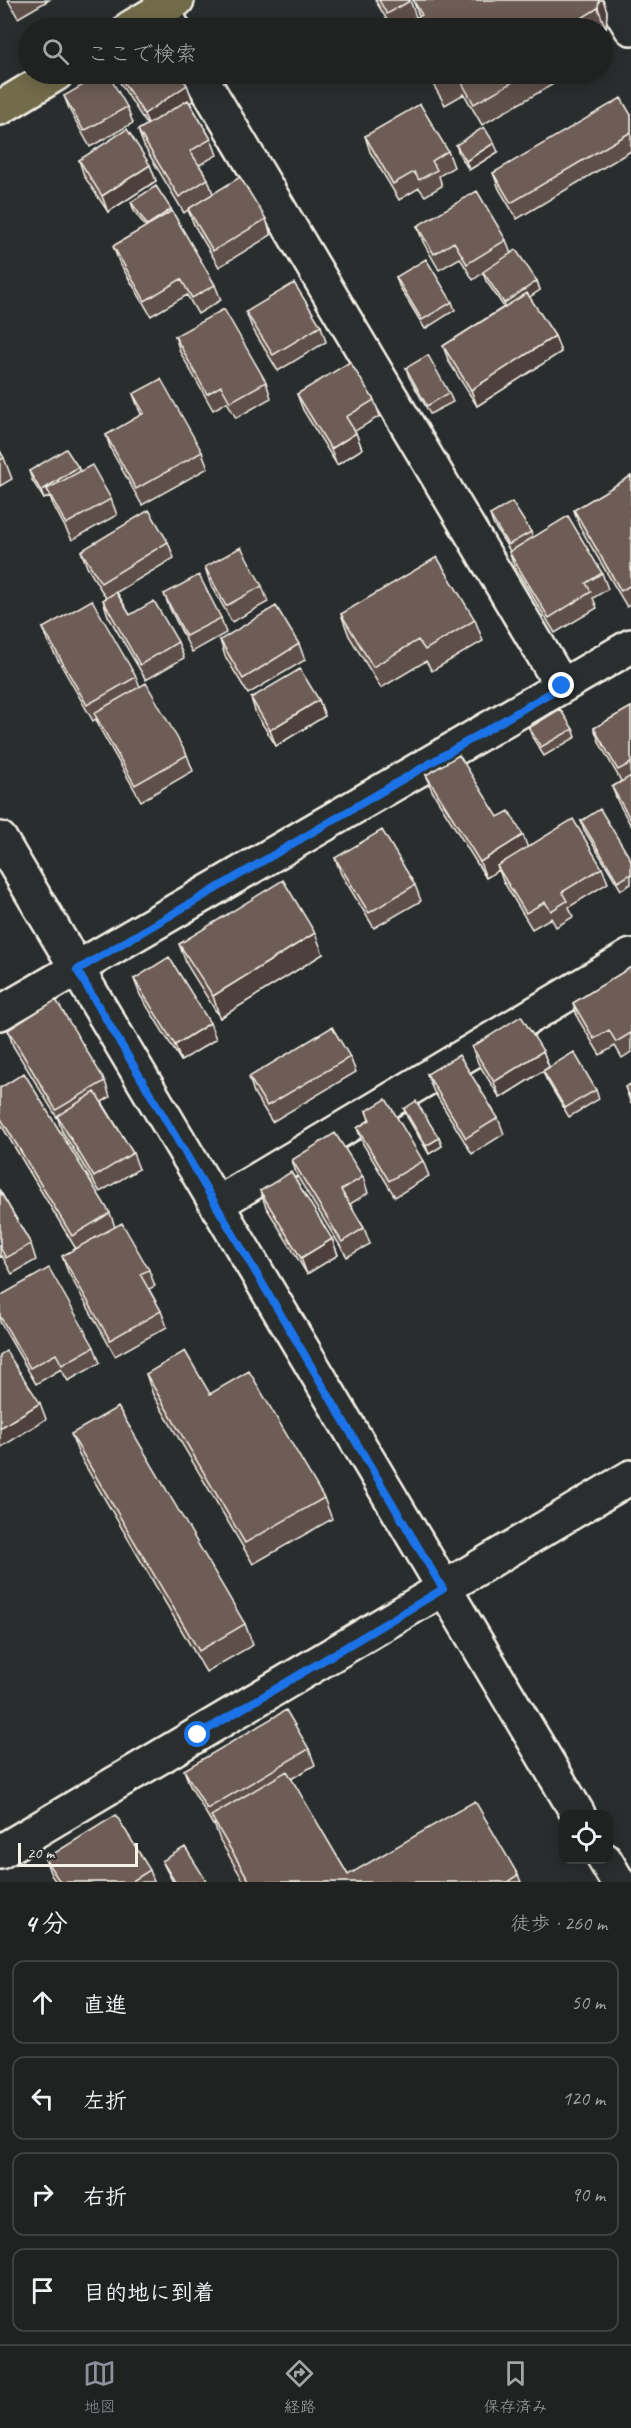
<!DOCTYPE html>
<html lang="ja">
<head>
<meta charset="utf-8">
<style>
	:root { --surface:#202222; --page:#2d2f2f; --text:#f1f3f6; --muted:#a2a4a5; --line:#3d3f40; --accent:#8c9099 }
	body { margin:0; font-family:Caveat,"Klee One",sans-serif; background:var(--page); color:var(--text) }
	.controls { position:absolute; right:18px; bottom:18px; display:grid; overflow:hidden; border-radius:12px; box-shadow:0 3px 15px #0003 }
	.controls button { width:54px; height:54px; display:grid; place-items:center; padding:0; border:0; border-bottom:2px solid var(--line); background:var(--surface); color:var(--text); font:30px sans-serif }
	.scale { position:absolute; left:18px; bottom:15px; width:120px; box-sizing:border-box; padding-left:6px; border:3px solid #f4f1e8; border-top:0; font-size:16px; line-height:21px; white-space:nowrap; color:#f4f1e8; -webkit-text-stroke:4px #2a2d2e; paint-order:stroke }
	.stop { position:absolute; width:18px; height:18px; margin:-14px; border:4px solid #1a73e8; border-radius:50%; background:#fff }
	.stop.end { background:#1a73e8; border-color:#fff; box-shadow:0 2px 6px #0008 }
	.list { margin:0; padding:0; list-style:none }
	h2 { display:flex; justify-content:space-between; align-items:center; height:78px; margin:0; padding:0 24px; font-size:26px }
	h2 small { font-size:20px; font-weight:400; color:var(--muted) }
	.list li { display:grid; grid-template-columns:39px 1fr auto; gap:18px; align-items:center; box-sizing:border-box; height:84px; margin:0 12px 12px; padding:0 12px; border:2px solid var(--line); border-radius:12px }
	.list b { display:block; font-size:22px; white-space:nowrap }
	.list em { font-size:20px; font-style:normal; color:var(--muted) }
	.icon { flex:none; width:33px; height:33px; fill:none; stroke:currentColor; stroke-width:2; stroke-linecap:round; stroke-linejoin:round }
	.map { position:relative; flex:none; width:631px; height:1882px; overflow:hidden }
	.search { position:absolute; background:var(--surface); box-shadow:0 3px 15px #0003; left:18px; right:18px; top:18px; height:66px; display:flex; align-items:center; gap:15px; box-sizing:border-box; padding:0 21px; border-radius:33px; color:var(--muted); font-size:22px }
	.sheet { height:462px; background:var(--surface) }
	nav { display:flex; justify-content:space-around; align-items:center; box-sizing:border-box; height:84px; border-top:2px solid var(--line); background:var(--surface); font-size:16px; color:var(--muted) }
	nav a { display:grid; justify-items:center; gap:3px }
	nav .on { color:var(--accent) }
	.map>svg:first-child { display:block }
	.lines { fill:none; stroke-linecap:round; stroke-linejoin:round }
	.minor-casing { stroke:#f4f1e8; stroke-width:38 }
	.highway-casing { stroke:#f4f1e8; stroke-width:38 }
	.minor { stroke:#2a2d2e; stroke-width:33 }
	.highway { stroke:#736c4b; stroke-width:33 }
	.wall { fill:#5f4f4b; stroke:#f4f1e8; stroke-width:1.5 }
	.shaded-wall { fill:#4d403d; stroke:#f4f1e8; stroke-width:1.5 }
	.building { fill:#6e5c57; stroke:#f4f1e8; stroke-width:1.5 }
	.route { stroke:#1a73e8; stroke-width:8 }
</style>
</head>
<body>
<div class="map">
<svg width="631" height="1882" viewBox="0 0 631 1882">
	<rect width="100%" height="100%" fill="#2a2d2e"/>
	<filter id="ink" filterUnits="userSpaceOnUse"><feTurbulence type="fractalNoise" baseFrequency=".0167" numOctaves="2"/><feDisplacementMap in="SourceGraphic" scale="12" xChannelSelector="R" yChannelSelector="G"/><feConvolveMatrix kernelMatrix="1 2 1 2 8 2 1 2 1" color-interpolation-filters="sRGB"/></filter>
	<g filter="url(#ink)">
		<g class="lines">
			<defs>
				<path id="minor" d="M614,0L631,28
					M161,9L173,28
					M199,74L562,686
					M0,839L578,1814
					M0,1013L631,646
					M217,1204L631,956
					M0,1852L631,1477
					M605,1860L618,1882"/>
				<path id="highway" d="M130,28L177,0
					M0,108L56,74"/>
			</defs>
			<use href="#minor" class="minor-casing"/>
			<use href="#highway" class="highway-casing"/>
			<use href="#minor" class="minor"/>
			<use href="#highway" class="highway"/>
		</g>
		<path class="wall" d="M8,0H49L18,18Z
			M375,0H410L416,17L396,28H392Z
			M413,0H603L607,11L606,29L603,31V28H405L404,25L419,16Z
			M116,74H180L187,85L193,101L190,103L211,139L217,155L199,165L208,179L213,194L266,219L271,235L219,267L194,225L188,210L184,213L144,146L138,130L147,125L120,83Z
			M427,74H571L482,125L464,94L445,105Z
			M64,96L127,107L133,123L90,147L70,111Z
			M631,115V151L517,219L499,189L493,173Z
			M365,136L448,151L454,167L439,176L442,186L425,196L419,188L399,200L370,152Z
			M456,145L498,152L469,170L459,154Z
			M79,160L150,165L156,181L108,212L84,176Z
			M131,202L172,212L215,285L221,300L198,314L187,295L151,316L119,262L113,246L146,227L134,211Z
			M417,226L506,240L511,254L537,281L540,290L529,297L555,336L561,352L477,406L449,362L443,346L504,307L486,281L483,273L473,280L460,258L439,270L423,242Z
			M396,277L452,302L455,310L425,329L399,286Z
			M246,312L321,326L326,342L278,371L252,328Z
			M175,336L266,382L271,398L236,418L227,402L213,410L180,352Z
			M406,368L449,393L453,402L430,414L409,377Z
			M133,394L202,452L208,468L142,505L111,450L106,435L142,415L139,410Z
			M297,394L374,400L380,416L355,431L362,449L337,465L303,410Z
			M0,451L4,458L12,479L0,486Z
			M78,467L80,471L111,499L117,515L72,540L53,505L50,496L44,499L32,480L29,471Z
			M631,476V604L627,607L579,526L574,510Z
			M490,515L531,532L533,538L602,573L608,589L593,598L597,608L555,633L515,568L509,552L510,551L493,524Z
			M168,542L174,558L117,592L130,615L178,642L184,658L146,680L108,616L103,600L106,598L87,567L81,551Z
			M205,567L262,586L268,602L232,622L210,583Z
			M164,594L221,618L226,633L192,652L170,609Z
			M341,614L475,620L483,641L432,671L426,661L381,688L349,636Z
			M43,628L136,677L140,687L187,755L193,771L141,801L100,729L96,719L93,721L49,644Z
			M220,640L299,644L305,660L248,694L225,656Z
			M251,698L319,700L325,716L276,746L256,714Z
			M631,707V826L618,802L612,787L621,781L600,744L594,728Z
			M529,728L573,729L576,737L544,756L532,737Z
			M426,775L498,817L528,847L602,868L608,883L569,907L573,917L556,927L551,918L532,929L503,881L499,870L486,878L432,791Z
			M581,821L631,860V884L621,890L584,830Z
			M335,858L415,885L421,901L374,928L341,874Z
			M179,944L323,954L220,1018L187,965Z
			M631,967V1052L622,1058L615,1046L600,1055L578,1019L573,1003Z
			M134,979L216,1039L181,1061L140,995Z
			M8,1030L105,1081L110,1097L102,1102L133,1153L139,1169L100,1192L62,1131L58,1119L13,1046Z
			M472,1047L543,1051L549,1067L596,1090L599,1099L569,1117L546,1079L543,1071L500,1098L478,1063Z
			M350,1057L356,1072L272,1122L254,1093L249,1077Z
			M427,1074L498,1118L504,1134L472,1154L433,1090Z
			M631,1084V1104L625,1087Z
			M0,1088L110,1213L115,1227L149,1270L155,1286L149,1289L161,1311L167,1327L115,1356L68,1272L62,1256L76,1249L0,1123Z
			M404,1109L439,1138L442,1146L429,1154L407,1117Z
			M366,1111L423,1161L429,1176L395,1197L363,1144L357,1128L369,1120Z
			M292,1160L363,1177L368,1193L350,1204L364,1228L370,1244L347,1257L297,1176Z
			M0,1191L31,1244L36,1260L12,1274L2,1256L0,1257Z
			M260,1191L332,1239L338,1255L307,1274L266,1207Z
			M0,1296L94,1347L100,1363L68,1381L61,1369L36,1384L0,1322Z
			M146,1374L210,1394L324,1498L332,1519L253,1564L153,1395Z
			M71,1434L245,1624L253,1645L206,1672L79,1455Z
			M309,1749L315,1765L291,1779L348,1875H518L521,1882H244L220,1840L214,1824L213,1825L190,1786L184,1770Z
			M45,1859L150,1870L154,1882H56L51,1875Z
			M162,1861L207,1882H173L166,1869Z"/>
		<path class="shaded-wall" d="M599,0H603L607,11L606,29L598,8Z
			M187,85L193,101L150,129L144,114Z
			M494,143L498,152L469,170L466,161Z
			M150,165L156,181L108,212L102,196Z
			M171,209L174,217L150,233L147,225Z
			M537,281L540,290L507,312L504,303Z
			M555,336L561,352L477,406L471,390Z
			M356,433L362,449L337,465L331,449Z
			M78,467L81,476L47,489L50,496L44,499L41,491Z
			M319,700L325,716L276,746L270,730Z
			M523,835L529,851L497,866L499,870L486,878L480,862Z
			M315,933L323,954L220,1018L213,996Z
			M210,1023L216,1039L181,1061L175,1045Z
			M543,1051L549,1067L500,1098L494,1082Z
			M439,1138L442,1146L429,1154L426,1146Z
			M332,1239L338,1255L307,1274L301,1258Z
			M40,1403L46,1419L0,1448V1428Z"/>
		<path class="building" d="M379,0H410V1L387,14Z
			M413,0H599L598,8L577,21L581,28H405L404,25L422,15Z
			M102,74H108L127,107L84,131L64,96Z
			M118,74H180L187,85L144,114Z
			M432,74H455L438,84Z
			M457,74H527L474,104Z
			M621,98L631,115V132L511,203L493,173Z
			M188,100L211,139L190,151L208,179L179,197L138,130Z
			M420,104L448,151L432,161L437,170L419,180L414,172L393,184L365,136Z
			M484,127L494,143L466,161L456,145Z
			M127,129L150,165L102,196L79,160Z
			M240,177L266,219L213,251L188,209Z
			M156,186L171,209L147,225L131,202Z
			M477,191L506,240L467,264L454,242L434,254L417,226Z
			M172,211L215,285L192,298L181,279L145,301L113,246Z
			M516,250L537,281L504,303L483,272Z
			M426,259L452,302L422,320L396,277Z
			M294,283L321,326L273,355L246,312Z
			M527,293L555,336L471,390L443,346Z
			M224,309L266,382L230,402L221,386L207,394L175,336Z
			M428,355L449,393L427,406L406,368Z
			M350,362L374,400L346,417L356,433L331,449L297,394Z
			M161,379L202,452L136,489L106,435L144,413L133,394Z
			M66,449L78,467L41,491L29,471Z
			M0,451L4,458L0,460Z
			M92,465L111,499L66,524L47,489Z
			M631,476V585L621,591L574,510Z
			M512,502L531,532L508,545L490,515Z
			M149,510L168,542L101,583L81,551Z
			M568,516L602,573L586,583L591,592L549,618L509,552Z
			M241,547L262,586L226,606L205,567Z
			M437,557L475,620L425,650L418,640L373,667L341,614Z
			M199,575L221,618L186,636L164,594Z
			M116,592L130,615L154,601L178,642L140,665L103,600Z
			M92,600L136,677L87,705L43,628Z
			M276,606L299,644L243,679L220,640Z
			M300,669L319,700L270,730L251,698Z
			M146,683L187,755L135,785L94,713Z
			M631,707V763L618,770L594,728Z
			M560,709L573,729L541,747L529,728Z
			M459,755L498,817L509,811L523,835L480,862L426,775Z
			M631,776V820L612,787Z
			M600,809L631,860V874L618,882L581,821Z
			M573,819L602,868L562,892L567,901L551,911L545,902L526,913L497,866Z
			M382,830L415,885L369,913L335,858Z
			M283,880L315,933L213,996L179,944Z
			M169,957L210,1023L175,1045L134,979Z
			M631,967V1033L616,1042L609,1030L594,1039L573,1003Z
			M56,1000L105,1081L56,1110L8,1030Z
			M521,1016L543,1051L494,1082L472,1047Z
			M332,1027L350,1057L267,1106L249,1077Z
			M574,1052L596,1090L565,1108L543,1071Z
			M459,1055L498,1118L466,1138L427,1074Z
			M24,1073L110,1213L72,1236L0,1117V1088Z
			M631,1084V1098L625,1087Z
			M95,1092L133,1153L94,1177L57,1116Z
			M386,1099L423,1161L389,1181L357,1128L370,1120L366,1111Z
			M416,1101L439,1138L426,1146L404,1109Z
			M335,1133L363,1177L341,1190L364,1228L342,1242L292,1160Z
			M291,1172L332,1239L301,1258L260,1191Z
			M0,1191L31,1244L6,1258L0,1247Z
			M122,1223L149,1270L140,1274L161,1311L110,1340L62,1256Z
			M49,1268L94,1347L62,1365L56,1354L30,1368L0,1316V1296Z
			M6,1351L40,1403L0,1428V1355Z
			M185,1351L210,1394L249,1371L324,1498L245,1543L146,1374Z
			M118,1407L245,1624L199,1651L71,1434Z
			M286,1710L309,1749L207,1809L184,1770Z
			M287,1771L348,1875L475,1801L518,1875L507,1882H250L211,1816Z
			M116,1815L150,1870L131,1882H60L45,1859Z
			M185,1847L207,1882H175L162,1861Z"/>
	</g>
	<g class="lines" filter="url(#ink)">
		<path class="route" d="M198,1735L443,1589L77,970L562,686"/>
	</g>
</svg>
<div class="controls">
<button><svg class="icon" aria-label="locate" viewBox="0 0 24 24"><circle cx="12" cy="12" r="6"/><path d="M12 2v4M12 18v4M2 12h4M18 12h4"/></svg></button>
</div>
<div class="scale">20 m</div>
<div class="stop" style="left:198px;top:1735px"></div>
<div class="stop end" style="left:562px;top:686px"></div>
<div class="search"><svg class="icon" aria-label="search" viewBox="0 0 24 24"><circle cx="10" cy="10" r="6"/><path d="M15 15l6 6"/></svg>ここで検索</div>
</div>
<section class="sheet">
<h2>4 分<small>徒歩 · 260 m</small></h2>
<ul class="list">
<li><svg class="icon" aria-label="ahead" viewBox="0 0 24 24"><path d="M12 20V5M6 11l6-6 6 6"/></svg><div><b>直進</b></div><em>50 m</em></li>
<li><svg class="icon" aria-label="left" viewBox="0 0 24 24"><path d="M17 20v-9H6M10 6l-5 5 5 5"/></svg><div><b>左折</b></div><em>120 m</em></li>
<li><svg class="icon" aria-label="right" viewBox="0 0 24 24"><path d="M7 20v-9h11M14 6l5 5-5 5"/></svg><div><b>右折</b></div><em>90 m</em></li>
<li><svg class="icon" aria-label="arrive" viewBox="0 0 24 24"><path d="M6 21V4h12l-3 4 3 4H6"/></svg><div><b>目的地に到着</b></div></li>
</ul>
</section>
<nav>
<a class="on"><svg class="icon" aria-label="map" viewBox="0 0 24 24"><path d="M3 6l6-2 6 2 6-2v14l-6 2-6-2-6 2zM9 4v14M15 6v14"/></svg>地図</a>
<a><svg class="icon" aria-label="directions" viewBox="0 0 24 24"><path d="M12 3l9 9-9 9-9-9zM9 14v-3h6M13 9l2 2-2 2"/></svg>経路</a>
<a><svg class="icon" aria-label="saved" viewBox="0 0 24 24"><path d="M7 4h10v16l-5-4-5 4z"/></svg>保存済み</a>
</nav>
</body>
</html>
